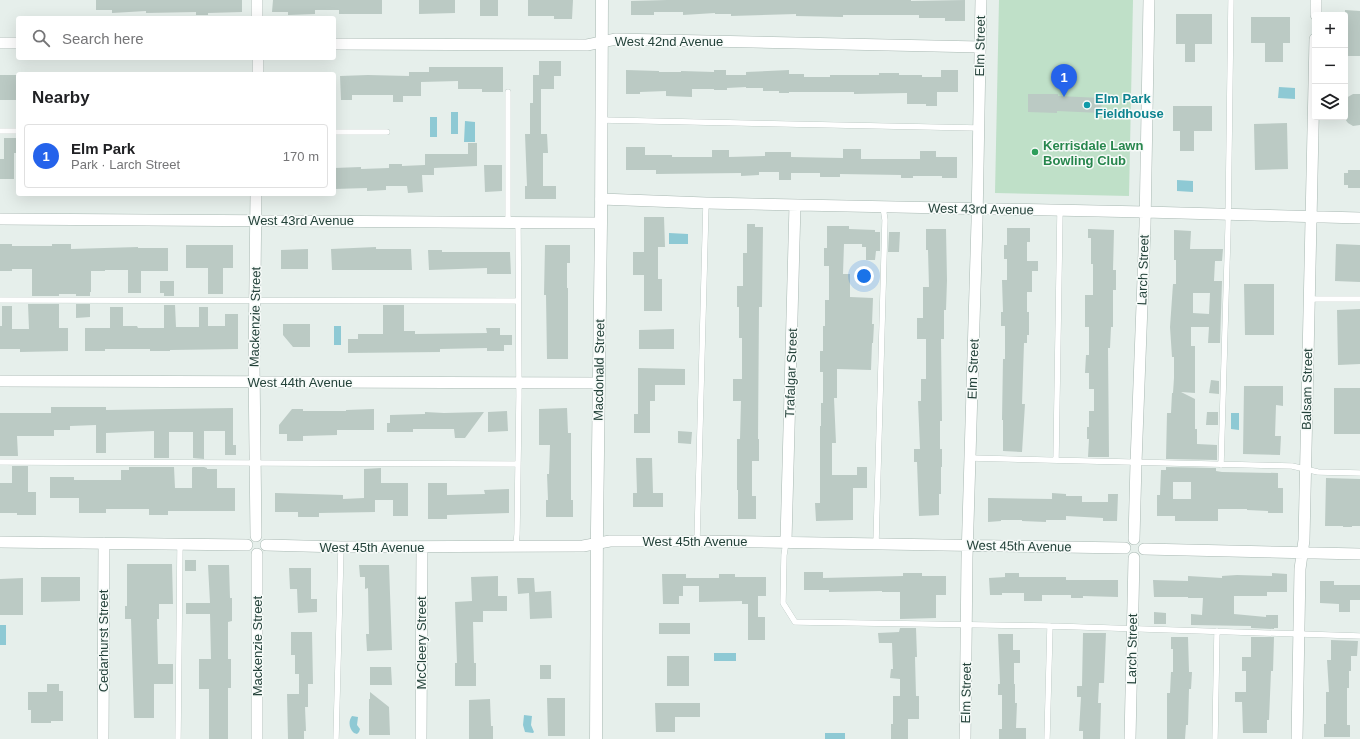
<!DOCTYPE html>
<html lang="en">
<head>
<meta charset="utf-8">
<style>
	:root { --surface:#fff; --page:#f2f2f2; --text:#202124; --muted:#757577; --line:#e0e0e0; --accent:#2563eb }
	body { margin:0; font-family:Helvetica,sans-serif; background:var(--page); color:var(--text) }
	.controls { position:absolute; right:12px; top:12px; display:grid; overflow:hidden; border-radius:4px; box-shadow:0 4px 16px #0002 }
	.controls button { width:36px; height:36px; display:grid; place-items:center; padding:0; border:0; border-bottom:1px solid var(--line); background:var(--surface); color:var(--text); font:20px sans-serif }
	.you { position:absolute; left:864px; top:276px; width:14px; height:14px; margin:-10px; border:3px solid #fff; border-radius:50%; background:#1a73e8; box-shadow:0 0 0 6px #1a73e833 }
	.badge { display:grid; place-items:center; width:26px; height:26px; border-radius:50%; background:var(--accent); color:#fff; font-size:13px; font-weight:700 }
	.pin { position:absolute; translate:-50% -33px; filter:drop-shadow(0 1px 2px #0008) }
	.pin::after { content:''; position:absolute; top:21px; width:14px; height:12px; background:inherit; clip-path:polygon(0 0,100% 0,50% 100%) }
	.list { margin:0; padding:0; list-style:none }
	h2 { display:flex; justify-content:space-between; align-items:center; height:52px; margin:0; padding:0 16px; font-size:17px }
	h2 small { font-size:13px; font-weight:400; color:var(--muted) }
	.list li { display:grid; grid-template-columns:26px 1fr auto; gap:12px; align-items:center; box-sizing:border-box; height:64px; margin:0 8px 8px; padding:0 8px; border:1px solid var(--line); border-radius:4px }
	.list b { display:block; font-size:15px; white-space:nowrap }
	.list p { margin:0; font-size:13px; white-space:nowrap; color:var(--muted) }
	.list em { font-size:13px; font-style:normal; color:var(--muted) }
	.icon { flex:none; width:22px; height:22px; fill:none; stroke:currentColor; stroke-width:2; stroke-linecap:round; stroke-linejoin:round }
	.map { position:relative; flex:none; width:1360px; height:739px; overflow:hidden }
	.search { position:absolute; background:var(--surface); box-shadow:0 4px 16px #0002; left:16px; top:16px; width:320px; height:44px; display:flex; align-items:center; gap:10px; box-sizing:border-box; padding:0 14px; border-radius:4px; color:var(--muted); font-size:15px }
	.panel { position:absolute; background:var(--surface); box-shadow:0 4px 16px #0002; left:16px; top:72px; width:320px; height:124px; border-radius:4px }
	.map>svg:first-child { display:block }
	.green { fill:#bfe0c8 }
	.water { fill:#8ec9d4 }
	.building { fill:#bbcac4; fill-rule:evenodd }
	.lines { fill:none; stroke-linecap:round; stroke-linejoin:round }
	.service-casing { stroke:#a8b8b2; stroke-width:6 }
	.minor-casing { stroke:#a8b8b2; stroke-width:12 }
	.tertiary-casing { stroke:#a8b8b2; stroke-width:13 }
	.service { stroke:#fff; stroke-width:5.5 }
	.minor { stroke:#fff; stroke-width:11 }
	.tertiary { stroke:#fff; stroke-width:12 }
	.culture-dot { fill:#0f9aa8; stroke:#f7fbf9; stroke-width:1.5 }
	.leisure-dot { fill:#2e9e5b; stroke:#f7fbf9; stroke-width:1.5 }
	.labels { text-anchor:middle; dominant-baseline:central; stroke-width:3; stroke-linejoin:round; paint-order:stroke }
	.street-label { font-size:13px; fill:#24423a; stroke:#f7fbf9 }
	.culture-label { font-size:13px; font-weight:bold; fill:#0d838f; stroke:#f7fbf9; text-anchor:start }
	.leisure-label { font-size:13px; font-weight:bold; fill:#27864d; stroke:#f7fbf9; text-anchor:start }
</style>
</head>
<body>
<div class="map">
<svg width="1360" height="739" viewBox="0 0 1360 739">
	<rect width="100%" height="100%" fill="#e6efeb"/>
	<path class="green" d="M999,0H1133L1129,196L995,193Z"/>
	<path class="water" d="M1279,87L1295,88V99L1278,98Z
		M451,112H458V134H451Z
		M430,117H437V137H430Z
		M465,121L475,122V142H464Z
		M1177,180L1193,181V192L1177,191Z
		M669,233L688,234V244H669Z
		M334,326H341V345H334Z
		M1231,413H1239V430L1231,429Z
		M0,625H6V645H0Z
		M714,653H736V661H714Z
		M524,715L532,716L531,725L534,732L533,733L525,732L523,725Z
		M352,716L358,717L357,725L360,729L359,732L357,734L354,733C349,729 348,721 352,716Z
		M825,733H845V739H825Z"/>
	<path class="building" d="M96,0H242V12L208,13V15H196V12L146,13V11L112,13V10H96Z
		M273,0H382V14H339V10H315V14L288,15V12H272Z
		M419,0H455V13L419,14Z
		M480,0H498V16H480Z
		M528,0H573L572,19H554V16H528Z
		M667,0H911V1L965,0V21H945V18H919V15H843V17L796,16V14L731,16V14H715V13L683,15V12H654V15H631V1Z
		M1345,10L1360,11V56H1345Z
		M1176,14H1212V44H1195V62H1185V44H1176Z
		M1251,17H1290V43H1283V62H1265V43H1251Z
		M539,61H561V76H554V89H541V134H547L548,153H543V186H556V199H525V186H527L525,134H530V103H533V75H539Z
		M429,67H503V92H482V89H458V81L421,82V96H403V102H393V95H352V100H341L340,76L368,75L409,76V72H429Z
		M626,70L659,71V72H681V71L714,72V70H726V75H746V72L789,70V74H804V77H830V75H879V73H899V75H922V77H941V70H958V92H937V106H926V104H907V93L854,94V92H789V93H779V91H763V88H746V87L727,88V90H714V89H692V97L666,96V91L640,92V94H626Z
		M0,75H18V100H0Z
		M1028,94H1058V96L1102,98L1101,113L1057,111V113L1028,112Z
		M1353,94H1360V125L1353,126L1348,123L1345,119V100L1346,98Z
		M1173,106H1212V131H1194V151H1180V131H1173Z
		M1287,123L1288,169L1255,170L1254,124Z
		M4,138H16V153H14V179H0V159H4Z
		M468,143H477V166L434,168V175H422L423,192L408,193L407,186H386V190L367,191V188L334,189V168L361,167V169L389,168V164H402V166L425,165V154H468Z
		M626,147H645V155H672V157H712V150H729V157L765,156V152H791V157L843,158V149H861V159H920V151H936V157H957V178H942V176H913V178H901V175L840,174V177H820V173H791V180H779V172H759V175L741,176V173L656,174V170H626Z
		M484,165H502V191L485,192Z
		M1348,170H1360V188H1348V185H1344V173H1348Z
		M644,217H664L665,247H658V279H662V311H644V275H633V252H644Z
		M747,224H755V227H763L762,307H759L758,439H759V461H752V496H756V519H738V490H737V439H740L741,401H733V379H742V338H739V307H737V286H743V253H747Z
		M827,226H849V229L875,230V232H880V251H876L875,260H866V247H862V244H844L843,274H850V297L873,298L872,324H874L873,343H872L871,370L837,369V398H834L836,443H832V475H857V467H867V488H853V520L816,521L815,503H820V426H821V403H823V372H820V351H823V326H825V300H829V266H824V248H827Z
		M1007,228H1030V242H1027V261H1038V271H1032V292H1027V312H1029V335H1027V343H1024L1022,404H1025L1022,452L1003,451V420H1002L1003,359H1005V326H1001V312H1003L1002,280H1007V259H1004V245H1007Z
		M926,229H946L947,280L946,310H944V339H941L942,421H940V449H942V467H941V494H939V515L919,516L917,462H914V449H920L918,401H921V379H926V339H917V318H923V287H929L928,250H926Z
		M1088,229L1114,230L1113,270H1116V290H1113V327H1111L1110,348H1108L1109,457H1088L1089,439H1087V427H1089V411H1094V389H1089V373H1085L1086,355H1089V327H1085V295H1093V264H1091V238H1088Z
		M1174,230L1191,231L1190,249H1223L1222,261H1215L1214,281H1222L1220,343H1208L1209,327H1191V346H1195V393L1181,392L1195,399V429H1197V444L1217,445V460L1166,459L1167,413H1171L1172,393H1173L1174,378V357H1172L1170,327L1173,284H1176V260H1174ZM1193,293H1210L1209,314L1193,313Z
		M889,232H900L899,252H888Z
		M0,244H12V246H52V244H71V249L138,247V248H168V271H141V293H128V270H105V271H91V292H90V296H76V294H59V296H32V269H12V271H0Z
		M1336,244L1360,245V282L1335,281Z
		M186,245H233V268H223V294H208V268H186Z
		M545,245H570V263H567V288H568V359H547L546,295H544Z
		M376,247V249H411L412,270H332L331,249Z
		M308,249V269H281V250Z
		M428,250H442V252H510L511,274H487V268L429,270Z
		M160,281H174V296H164V293H160Z
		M1244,284H1274V335H1245Z
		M28,304H59V328H68V351L20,352V349H0V326H2V306H12V329H29Z
		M76,304H90V317L76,318Z
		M164,305H175L176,327H199V307H208V326H225V314H238V349L170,350V351H150V349H105V351H85V328H110V307H123V326H137L138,328H164Z
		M383,305H404V331H415V334L487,333L486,328H500V335H512V345H504V351H487V348L440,349V352L348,353V339H358V334H383Z
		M1360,309V364L1338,365L1337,310Z
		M283,324H310V347H293L283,335Z
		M674,329V349H639V330Z
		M638,368L685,369V385H655V401H650V433H634V414H638Z
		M1211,380L1219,381V394L1209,393Z
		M1244,386H1283V406L1276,405L1275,436H1281L1280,455L1243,454Z
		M1334,388H1360V434H1334Z
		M51,407H106V410L233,408V445H236V455H225V431H204V459L193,458V432H169V458H154V431L106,433V453H96V425L70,426V430H54V436H17L18,456H0V413H51Z
		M567,408L568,433H571V500H573V517H546V500H548L547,474H549L550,445H539V409Z
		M292,409H303V411H346V410L374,409V430H337V435L303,436V441H287V434H279V425Z
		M507,411L508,431L488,432V412Z
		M425,412L444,413L484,412L465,438H455L454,429H413V432H387V423H390V415L425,414Z
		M1207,412H1218V425H1206Z
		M678,431L692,432L691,444L678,443Z
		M636,458H652L653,493H663V507H633V493H637Z
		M12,466H28V492H36V515H17V513H0V483H12Z
		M129,467H174L175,488H192V468L193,467H204L207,468V469H217V488H235V511H168V515H149V509H106V513H79V498H50V477H74V480H121V470H129Z
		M1166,467L1216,468V471L1222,472L1278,473V488H1283V513H1268V511L1247,510V509H1218V521H1175V516H1157V495H1160L1161,470H1166ZM1173,482H1191V499H1173Z
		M381,468V483H408V516H393V500H375V512L319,513V517H298V512H275V493L343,495V499L364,498V469Z
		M1326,478L1360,479V526H1352V527H1343V526H1325Z
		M428,483H447V495L485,494L484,490L509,489V513L447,515V519H428Z
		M1052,493L1066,494V496H1082V502H1108V494H1118L1117,521H1103V518L1066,516V520H1046V522L1022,521V520H1001V521L988,522V498L1052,499Z
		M185,560H196V571H185Z
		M127,564H172L173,604H159V619H157L158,664H173V684H154V718H134L131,619H125V606H127Z
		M208,565H229L230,598H232V621L228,622V659H231V688H228V739H209V689H199V659H211L210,614H186V603H210Z
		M359,565H389L392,650L367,651L366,634H369L368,588L365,589V577H360Z
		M289,568H311V599H317V612L298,613L297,589H290Z
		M804,572H823V578L903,576V573H922V576H946V595H936V618L900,619V592H882V591L829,592V590H804Z
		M1005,573H1019V577H1066V580H1118V597L1083,596V598H1071V595H1042V601H1024V593H1002V595H990L989,578L1005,577Z
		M1272,573L1287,574V592H1267V596H1234V614L1266,617V615H1278V628H1274V629L1251,628V626L1191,625V614L1202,615L1203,598H1188V597H1154L1153,580L1188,581V576L1222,578V576L1237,575L1272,576Z
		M662,574H686V578H719V574H735V577H766V596H758V617H765V640H748V604H742V601L699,602V586H683V596H679V604H663Z
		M498,576V596H507V611H483V622H473L474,663H476V686H455V663H457L455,602L472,601L471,577Z
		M41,577H80V601L41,602Z
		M23,578V615H0V579Z
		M517,578H534L535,592L551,591L552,618L530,619L529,593L518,594Z
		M1320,581H1334V585H1360V600H1350V612H1339V604L1320,603Z
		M1154,612L1166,613V624H1154Z
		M659,623H690V634H659Z
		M900,628H916L917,657H915L916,696H919V719H908V739H891V724H893V696H900V679L890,678L891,669H893L892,643H879L878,633L899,632Z
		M291,632H312L313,684H308V707H305L306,731H304V739H288L287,694H299V674H295V655H291Z
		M1083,633H1106L1104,683H1099L1098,703H1101L1100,739H1083V731H1079L1081,697H1077V686H1082Z
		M998,634H1013V650H1020V663H1014V684H1015V703H1017L1016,728H1026V739H999V729H1002V695H998V684H1000Z
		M1171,637H1188L1189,672H1192L1191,689H1189L1188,725H1186L1185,739H1167V693H1170L1171,672H1173V649H1171Z
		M1251,637H1274L1273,671H1271L1269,720H1267V733H1243L1242,702H1235V692H1246V671H1242V657H1251Z
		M1331,640L1358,641L1357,656H1351V671H1349V688H1347V725H1350V737H1324V724H1326V692H1329L1327,660H1331Z
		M667,656H689V686H667Z
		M540,665H551V679H540Z
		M370,667H391L392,685H370Z
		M47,684H59V691H63V721H51V723H31V710H28V692H47Z
		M370,692L389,707L390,735H369V699H370Z
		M547,698H565V736H548Z
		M490,699L491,726H493V739H469V700Z
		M655,703H700V717H675V732H656Z"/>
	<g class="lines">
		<defs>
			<path id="service" d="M508,92V222
				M601,120L978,128
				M0,131H18
				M334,132H387
				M1310,299H1360
				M0,300L518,301
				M970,458L1292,466L1318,472L1360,473
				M1056,460L1060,211
				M0,462L517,464
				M1221,465L1228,228L1231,0
				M697,541L706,203
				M786,542L784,555L783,603L795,622L1050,626L1360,636
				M876,543L885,220L883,207
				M516,546L517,534L519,396L518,222
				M178,739L180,545
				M336,739L341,547
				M1047,739L1050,626
				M1215,739L1217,631"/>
			<path id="minor" d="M257,0V18
				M1316,15V0
				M0,43H18
				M334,44L587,45L616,39L980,47
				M258,74V58
				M601,199L706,203L1145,212L1360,218
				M0,219L601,223
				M0,381L599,383
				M256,536L254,365L256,194
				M1134,539L1136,463L1145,226L1149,0
				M786,541L795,205
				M0,542L247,545
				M266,545L341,547L583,546L610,541H697L1125,548
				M1144,549L1360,554
				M103,739L104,543
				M257,739V554
				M421,739L422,547
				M965,739L967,558L977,222L981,0
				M1130,739L1134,558
				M1297,739L1300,569L1304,540L1315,39"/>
			<path id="tertiary" d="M596,739L597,530L601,223L602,0"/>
		</defs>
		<use href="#service" class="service-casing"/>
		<use href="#minor" class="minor-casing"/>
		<use href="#tertiary" class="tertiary-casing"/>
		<use href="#service" class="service"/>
		<use href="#minor" class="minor"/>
		<use href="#tertiary" class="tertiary"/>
	</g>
	<circle class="culture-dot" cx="1087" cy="105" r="4"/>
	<circle class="leisure-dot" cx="1035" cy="152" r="4"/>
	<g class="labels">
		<g class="street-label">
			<text x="669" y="41">West 42nd Avenue</text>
			<text transform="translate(980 46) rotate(-89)">Elm Street</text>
			<text transform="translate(981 209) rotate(1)">West 43rd Avenue</text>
			<text x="301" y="220">West 43rd Avenue</text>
			<text transform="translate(1143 270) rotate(-88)">Larch Street</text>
			<text transform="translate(255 317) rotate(-89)">Mackenzie Street</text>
			<text transform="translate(973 369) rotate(-88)">Elm Street</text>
			<text transform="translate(599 370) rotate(-89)">Macdonald Street</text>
			<text transform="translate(791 373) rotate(-88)">Trafalgar Street</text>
			<text x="300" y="382">West 44th Avenue</text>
			<text transform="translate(1307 389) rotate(-89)">Balsam Street</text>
			<text x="695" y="541">West 45th Avenue</text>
			<text transform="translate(1019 546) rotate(1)">West 45th Avenue</text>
			<text x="372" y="547">West 45th Avenue</text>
			<text transform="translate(103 641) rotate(-90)">Cedarhurst Street</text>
			<text transform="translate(421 643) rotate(-90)">McCleery Street</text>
			<text transform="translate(257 646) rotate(-90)">Mackenzie Street</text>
			<text transform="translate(1132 649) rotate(-89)">Larch Street</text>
			<text transform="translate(966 693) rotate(-89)">Elm Street</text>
		</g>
		<g class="culture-label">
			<text x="1095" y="98">Elm Park<tspan x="1095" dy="15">Fieldhouse</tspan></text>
		</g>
		<g class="leisure-label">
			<text x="1043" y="145">Kerrisdale Lawn<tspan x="1043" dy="15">Bowling Club</tspan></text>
		</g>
	</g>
</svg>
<div class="controls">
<button>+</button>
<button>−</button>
<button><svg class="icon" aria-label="layers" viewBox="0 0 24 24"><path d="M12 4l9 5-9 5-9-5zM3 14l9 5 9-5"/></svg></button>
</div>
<div class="you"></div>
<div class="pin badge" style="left:1064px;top:97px">1</div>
<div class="search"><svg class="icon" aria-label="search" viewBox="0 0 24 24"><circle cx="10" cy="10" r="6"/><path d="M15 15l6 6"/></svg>Search here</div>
<section class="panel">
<h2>Nearby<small></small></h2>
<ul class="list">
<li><span class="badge">1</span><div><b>Elm Park</b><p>Park · Larch Street</p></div><em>170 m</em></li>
</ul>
</section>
</div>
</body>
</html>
